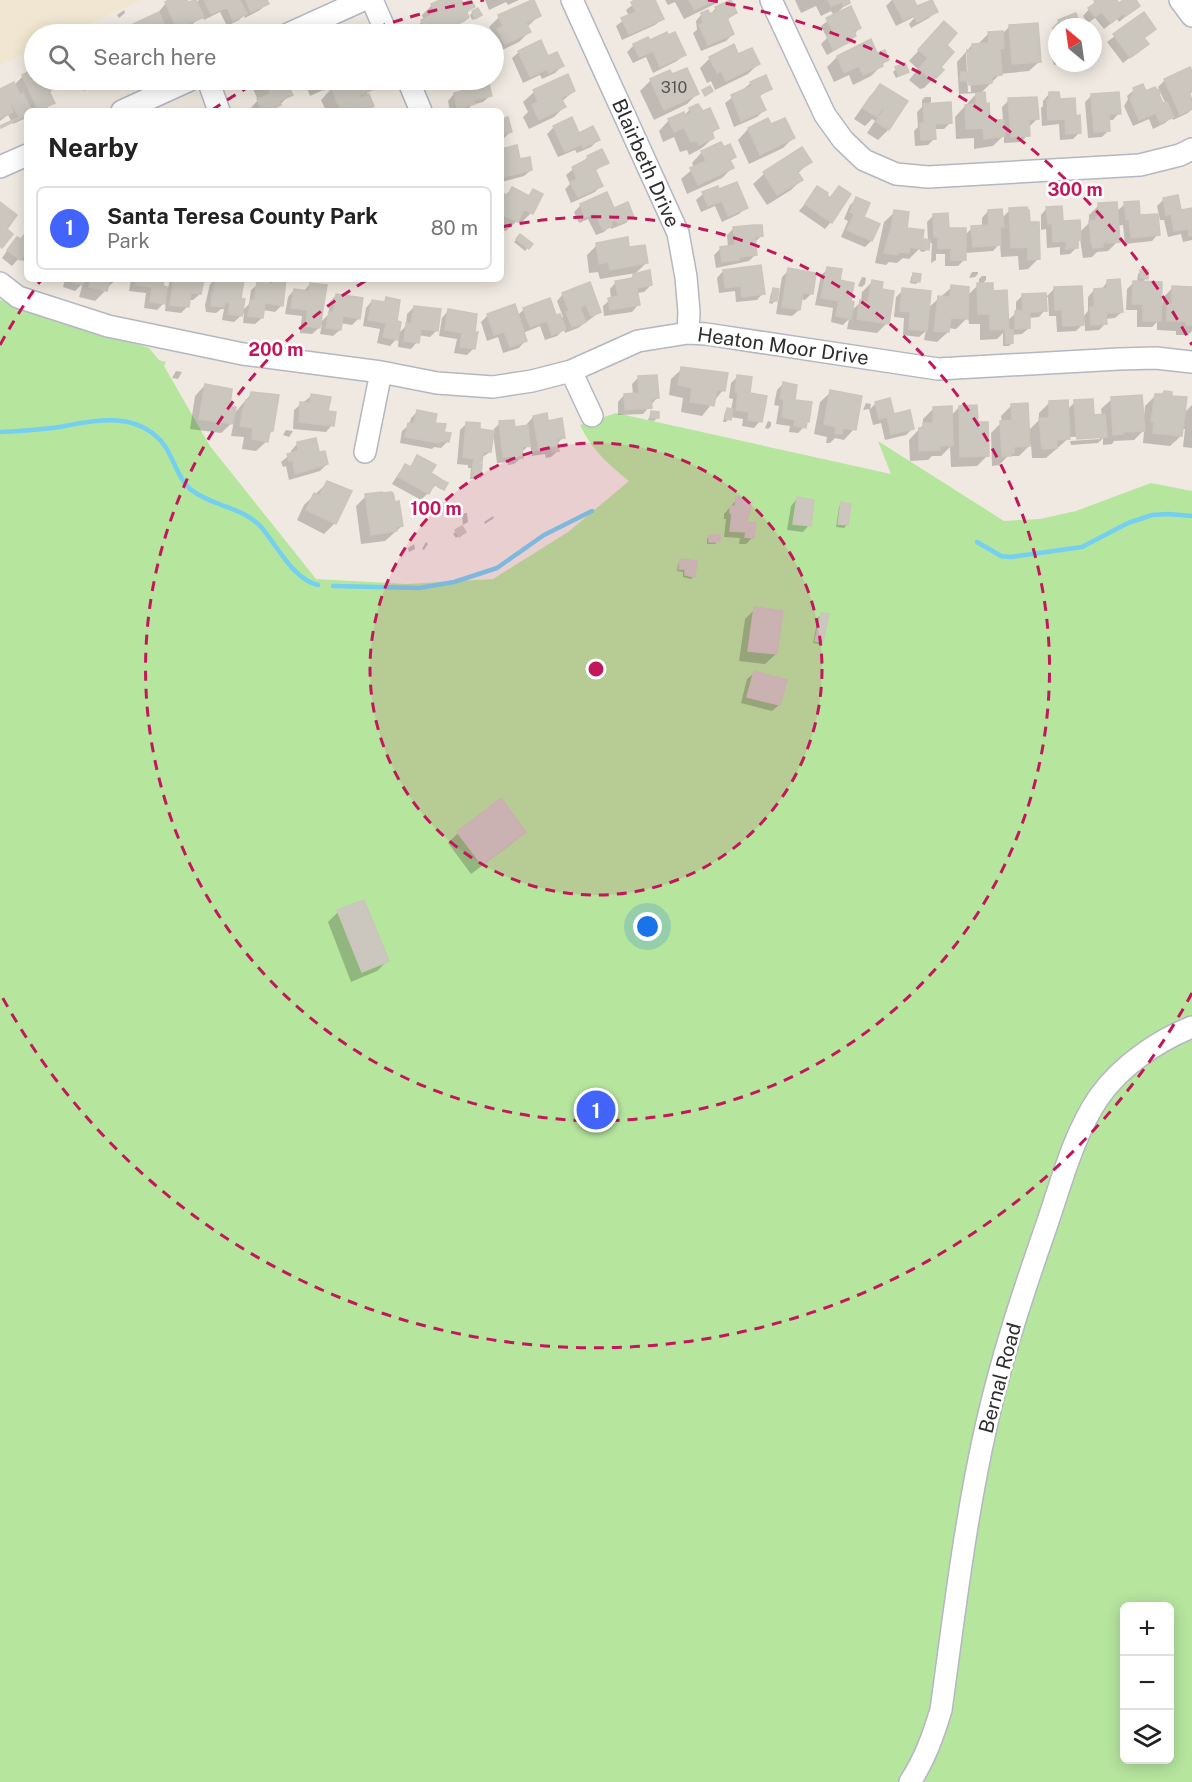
<!DOCTYPE html>
<html lang="en">
<head>
<meta charset="utf-8">
<style>
	:root { --surface:#fff; --page:#f6f6f6; --text:#222; --muted:#767676; --line:#e0e0e0; --accent:#4264fb }
	body { margin:0; font-family:"Public Sans",sans-serif; background:var(--page); color:var(--text) }
	.controls { position:absolute; right:18px; bottom:18px; display:grid; overflow:hidden; border-radius:9px; box-shadow:0 3px 15px #0003 }
	.controls button { width:54px; height:54px; display:grid; place-items:center; padding:0; border:0; border-bottom:2px solid var(--line); background:var(--surface); color:var(--text); font:30px sans-serif }
	.compass { position:absolute; left:1048px; top:18px; width:54px; height:54px; border-radius:50%; background:var(--surface); box-shadow:0 3px 15px #0003; rotate:331deg }
	.you { position:absolute; left:648px; top:927px; width:21px; height:21px; margin:-15px; border:4px solid #fff; border-radius:50%; background:#1a73e8; box-shadow:0 0 0 9px #1a73e833 }
	.badge { display:grid; place-items:center; width:39px; height:39px; border-radius:50%; background:var(--accent); color:#fff; font-size:20px; font-weight:700 }
	.pin { position:absolute; translate:-50% -50%; border:3px solid #fff; box-shadow:0 2px 6px #0006 }
	.list { margin:0; padding:0; list-style:none }
	h2 { display:flex; justify-content:space-between; align-items:center; height:78px; margin:0; padding:0 24px; font-size:26px }
	h2 small { font-size:20px; font-weight:400; color:var(--muted) }
	.list li { display:grid; grid-template-columns:39px 1fr auto; gap:18px; align-items:center; box-sizing:border-box; height:84px; margin:0 12px 12px; padding:0 12px; border:2px solid var(--line); border-radius:9px }
	.list b { display:block; font-size:22px; white-space:nowrap }
	.list p { margin:0; font-size:20px; white-space:nowrap; color:var(--muted) }
	.list em { font-size:20px; font-style:normal; color:var(--muted) }
	.icon { flex:none; width:33px; height:33px; fill:none; stroke:currentColor; stroke-width:2; stroke-linecap:round; stroke-linejoin:round }
	.map { position:relative; flex:none; width:1192px; height:1782px; overflow:hidden }
	.search { position:absolute; background:var(--surface); box-shadow:0 3px 15px #0003; left:24px; top:24px; width:480px; height:66px; display:flex; align-items:center; gap:15px; box-sizing:border-box; padding:0 21px; border-radius:33px; color:var(--muted); font-size:22px }
	.panel { position:absolute; background:var(--surface); box-shadow:0 3px 15px #0003; left:24px; top:108px; width:480px; height:174px; border-radius:9px }
	.map>svg:first-child { display:block }
	.education { fill:#f0e6d1 }
	.green { fill:#b6e59e; fill-rule:evenodd }
	.shadow { fill:#0003; fill-rule:evenodd }
	.lines { fill:none; stroke-linecap:round; stroke-linejoin:round }
	.stream { stroke:#75cff0; stroke-width:4.5 }
	.building { fill:#cbc7bf; stroke:#cbc5ba; stroke-width:1.5 }
	.minor-casing { stroke:#b4b7c1; stroke-width:24 }
	.minor { stroke:#fff; stroke-width:21 }
	.ring { fill:none; stroke:#c2185b; stroke-width:3; stroke-dasharray:10 8 }
	.labels { text-anchor:middle; dominant-baseline:central; stroke-width:5; stroke-linejoin:round; paint-order:stroke }
	.number-label { font-size:16px; fill:#555452 }
	.street-label { font-size:20px; fill:#2e2e2e; stroke:#fff }
	.centre { fill:#c2185b; stroke:#fff; stroke-width:3 }
	.ring-label { font-size:18px; text-anchor:middle; font-weight:bold; fill:#c2185b; stroke:#fff; stroke-width:5; stroke-linejoin:round; paint-order:stroke }
</style>
</head>
<body>
<div class="map">
<svg width="1192" height="1782" viewBox="0 0 1192 1782">
	<rect width="100%" height="100%" fill="#efe9e1"/>
	<path class="education" d="M0,0H141L66,34H34V49L0,65Z"/>
	<path class="green" d="M0,300L149,348L159,360L166,362L164,366L210,446L316,579L406,584L493,579L568,532L629,481C608,464 591,449 580,425L616,413L891,474L878,441L1004,521L1040,519L1076,511L1151,483L1192,491V1782H0ZM1124,1606H1170V1760H1124Z"/>
	<path class="shadow" d="M173,0H185L187,4L195,0L196,3L199,0H265L267,4L260,10L245,18L244,15L239,20L227,26L220,12L204,20L202,16L188,28L191,34H128L127,32L134,25L156,15L166,3Z
		M444,0H460L462,5L473,7L466,14L467,16L457,27L441,34H413L411,31L424,20L422,15L432,5Z
		M485,0H519L508,5L506,2L489,10Z
		M639,0H654L662,19L655,25L622,40L616,26L629,16L626,10Z
		M665,0H719L715,4L684,19L675,2L668,5Z
		M795,0H850L836,14L859,28L848,43L827,55L821,44L827,38L821,26L834,16L831,11L821,16L816,6L801,13Z
		M892,0H913L917,8L936,12L929,18L911,28L909,24L916,16L896,26L886,6Z
		M1097,0H1115L1119,5L1126,0H1134L1138,6L1119,22L1117,19L1104,29L1095,18L1088,23L1083,16Z
		M716,8L735,13L726,21L733,34L726,41L701,51L693,33L697,30L696,21L702,14L709,15Z
		M124,10L125,13L119,18L117,15Z
		M473,12L480,15L472,20L470,15Z
		M1144,14L1143,39L1147,44L1123,63L1107,42Z
		M539,16L527,27L529,32L519,42L494,54V34L489,27L499,17Z
		M1059,21L1079,27H1057V63H1061L1054,65L1048,46L1056,39L1052,28Z
		M1009,27L1040,61L1029,71L1000,74L980,94L989,122L1003,121L1002,107L1009,100L1037,119L1030,126H1027L1028,135L1021,142L1004,143V135L993,146L974,149V138L956,139L955,117L977,93L959,94L957,62L972,45L978,44L989,33H1003ZM966,53H969L971,92H968Z
		M934,34L945,45L938,68L942,70L924,88L920,89L909,80L918,69L909,61Z
		M649,42L684,54L677,61L653,73L646,57L633,63L627,52L634,45Z
		M519,52L547,58L562,66L555,73L542,79L540,75L523,83L512,58Z
		M877,55L888,59L871,76L853,85L849,75L834,82L827,67L837,57Z
		M738,57L758,64L748,74L715,90L711,81L707,83L700,68L710,58Z
		M896,69L907,72L896,78L893,72Z
		M34,71V80H55L57,83L59,82L58,80H73L61,85L60,83L49,93L53,102L46,109L42,111H27V116L24,119L13,124L8,115L0,121V91L14,85L23,76Z
		M669,72L697,94L687,104L654,120L640,91L651,80Z
		M1192,75V92L1190,94L1192,99V109L1188,113L1173,120L1172,117L1165,123L1153,129L1149,119L1133,126L1124,106L1128,99L1127,96L1134,90L1145,93L1156,92L1160,90L1158,87L1165,80ZM1160,92L1166,104L1162,105L1157,94Z
		M567,76L574,91L561,102L564,107L554,117L529,129L523,117L528,112L523,102L534,92Z
		M78,80H109L103,83L101,80L96,85L84,91Z
		M263,80H296L297,82L289,90L291,94L273,111H248L258,100L253,89Z
		M304,80H349L346,83L353,80H368L372,88L367,93L372,105L367,111H326L321,100L336,84L310,96Z
		M461,80H487L490,96L483,102L472,105L466,111H450L448,101L454,94L462,93Z
		M751,83L770,88L759,97L764,110L757,117L734,127L725,103Z
		M880,86L906,101L888,130L878,140L867,133L875,121L872,119L865,126L854,119L870,96Z
		M1049,94L1075,117L1080,132L1073,139L1060,140L1059,124L1042,126L1041,108L1043,106V101Z
		M1092,95L1119,113L1113,120H1108L1109,130L1102,137L1088,138L1085,102Z
		M925,97H931V102L927,105L951,122L944,129H934L935,138L928,145L915,146L914,131L918,127L917,112L922,107V100Z
		M495,108L496,111H482Z
		M690,109L718,128L711,134L713,138L702,148L689,155L687,150L680,152L674,137L663,142L659,131L669,120L684,116Z
		M501,120L510,132L501,141Z
		M768,120L770,126L793,138L783,148L749,164L738,140L748,129Z
		M554,127L578,135L598,140L591,147L577,153L575,150L558,157L547,134Z
		M723,149L734,157L729,162L732,168L722,178L687,194L681,179L694,168L692,163L702,152Z
		M801,149L810,162L797,174L801,180L791,190L767,205L753,184L764,174Z
		M501,150L519,161L531,170L524,176L501,182Z
		M588,157L607,162L595,171L601,185L595,192L571,203L565,189L570,184L566,175Z
		M818,188L829,199L839,188L831,222L825,229L799,211Z
		M512,189L527,197L533,191L531,213L521,223L517,221L506,231L501,230V199Z
		M703,194L746,208L739,214L722,222L715,206L701,212L696,200Z
		M857,199L871,241L865,247L841,237L848,221L844,219L850,205Z
		M1164,199L1180,211L1192,209V240L1183,242L1181,234L1168,237L1164,220H1160L1157,206Z
		M1125,204L1158,234L1152,241L1125,244L1123,225L1117,226L1118,241L1108,251L1097,252L1092,257L1083,258L1080,239L1076,243L1077,247L1070,254L1060,255V247L1047,248L1046,229L1041,230V215L1047,208L1061,222L1079,233L1089,223V215L1099,205L1116,212Z
		M581,205L613,210L632,216L626,223L611,229L610,226L604,232L596,235L588,219L579,223L574,212Z
		M1010,210L1029,224L1038,259L1028,269L1019,270L1018,256L1001,257L1000,243L993,251L965,253V259L958,266H945V254H936V260L931,263L932,243H928L927,249L924,252L920,251L921,247L909,259L903,258L897,263L889,262L886,265L875,263L884,222L895,212L906,229L920,245L924,241H928L927,222L934,215L947,230L964,236L972,228L982,227V218L988,211L1002,218Z
		M734,228L761,236L754,243L756,254L749,261L716,268L714,255L721,248L728,247L727,235Z
		M27,232V258L23,261L19,258L12,266L2,258L11,245L20,241Z
		M517,239L531,244L525,251L514,242Z
		M597,245L628,249L646,263L634,275L651,285L644,292L637,293L638,305L632,312L604,316L603,306L611,299L610,289L616,282L629,280L636,273L600,279L598,272L589,273L587,255Z
		M828,269L838,282L849,302L851,311L861,302L862,292L873,281L880,290L887,323L877,333L847,329L849,319L843,325L831,322L833,308L815,305L821,275Z
		M789,270L812,293L805,300L801,299L799,310L792,316L776,314L782,277Z
		M723,271L763,293L757,300L736,302L735,291L719,293L717,278Z
		M1141,271L1146,278L1142,283L1159,307H1162L1163,298L1173,287L1192,288V331L1188,335H1176V331L1157,330V322L1152,327H1137V310H1126L1127,289L1133,283H1137L1138,274Z
		M972,272H978V274L975,277L969,278Z
		M914,274L919,281L916,284L910,283L911,277Z
		M982,276H986V280L981,285L992,293L1007,321L1016,313V302L1023,295L1045,310L1039,317L1028,318L1029,328L1022,334L1011,335L1012,343L1009,346H1003V333L997,339L980,340V324H969L968,317L956,329L948,328V332L937,342L924,340L926,331L919,337L903,335L904,318L894,317L896,297L903,290L928,308L952,287L967,296L979,284V279Z
		M862,277L866,278L865,284L862,287L858,286Z
		M65,279H117L109,286H107L105,291L95,301L79,297L83,283L75,291L63,287Z
		M131,279H163L161,287L168,288L170,279H202L200,294L193,300H189L187,307L181,313L165,311L166,301L157,310L144,308L146,293L129,291Z
		M215,279L243,281L240,300L242,311L249,304L251,290L258,284L268,283L272,279H285L282,305L275,312L263,310L262,318L255,324L243,323L244,313L234,322L222,320L224,309H221L216,313L206,312L205,305L210,284Z
		M432,279H444L440,282H432Z
		M1108,281L1122,312L1115,318L1105,319V324L1099,330L1085,331V322L1076,331L1057,332L1056,316H1049L1048,297H1046L1054,289L1083,317L1088,311V297L1094,290H1101Z
		M310,284L320,323L328,315L330,302L336,295L359,318L352,325L340,323V330L333,336L320,334L322,325L312,334L300,333L302,316L285,314L288,297L294,290L303,292Z
		M589,284L600,312L578,328L565,333L564,329L557,336L545,340L540,326L523,333L525,341L519,348L503,353L498,337L487,341L481,322L488,315L517,316L524,309L560,319L563,317L557,301L563,294Z
		M774,290L775,301L772,304L769,303L771,293Z
		M386,299L398,334L406,326L407,314L414,307L437,330L430,337L418,335L417,342L411,349L398,347L399,336L390,346L377,343L380,329L363,326L366,308L372,301L382,303Z
		M448,311L474,348L467,355L454,353L457,339L439,336L442,318Z
		M682,369L723,390L702,416L681,412L683,398L669,395L671,379Z
		M176,371L182,372L178,379L172,378Z
		M738,376L760,421L754,428L742,426L743,419L730,417L726,422H723L725,412L728,409L731,410L733,399L729,398L731,383Z
		M639,377L657,398L643,414L618,415V402L624,395H633L632,384Z
		M783,384L804,427L798,433L789,432L790,426L776,424L779,406L774,405L777,390Z
		M205,385L228,407L233,415L251,394L272,431L268,435L267,441L256,451L242,449L244,437L231,436L234,421L221,433L190,429L195,396Z
		M831,392L854,429L844,440L835,438L830,443H826L827,437L814,434L820,402Z
		M1164,393L1184,413L1192,405V448L1183,447L1185,429H1181V436L1170,446L1143,443L1144,432H1142L1134,440L1114,441L1112,444L1103,445V438L1098,443L1071,445L1070,441L1100,439V436L1070,437L1046,458H1032L1031,444L1019,456H1008L999,465L992,466L991,433L1002,422L1001,416L1012,405L1028,431L1039,420V413L1049,403L1067,410L1075,402L1093,416H1102L1101,409L1112,399L1144,417L1145,406L1155,396L1161,395Z
		M311,396L326,412L332,425L326,432L293,429L294,410Z
		M866,403L871,404L870,409L876,403L913,428L906,435L885,440L881,423L873,425L869,409L863,410Z
		M959,407L976,424L988,455L977,466L951,467L950,447L941,456H932L928,460L910,461L909,440L923,425V419L934,408L951,416Z
		M417,412L434,424L448,441L441,448L434,447L432,449L400,443L402,431L409,425L411,418Z
		M651,413L657,418L654,421L648,420Z
		M533,417L547,422L563,437L557,444L558,451L551,457L546,458L545,454L532,456L530,444L522,452L521,458L514,464L508,465V462L497,463L493,432L490,452L481,458L477,465L479,476L476,479H470L471,468H468V465L457,464L460,430L466,424L478,431L493,432V430L500,423L513,429L527,427V424Z
		M768,421L771,422V426L768,429L765,428Z
		M286,430L293,431L289,437L283,435Z
		M297,444L318,454L327,464L320,471L289,480L286,466L283,467L281,462L291,454V451Z
		M418,457L436,485L421,500L392,484L399,473L405,466L409,468Z
		M327,483L350,492L334,524L324,534L297,520L304,505Z
		M366,496L402,526L385,541L361,544L356,506Z
		M737,499L752,538L746,544H739L740,538L724,537L726,519H724V514Z
		M797,499L809,525L803,532L787,530L791,506Z
		M842,504L847,525L844,528L836,527L839,507Z
		M465,513H467L468,522L463,525L462,516Z
		M493,516L494,518L485,524L484,522Z
		M461,528V534L456,538L453,534Z
		M710,536L718,541L715,544H707V539Z
		M426,542L428,544L424,550L422,549Z
		M414,544L415,549L409,552L408,548Z
		M681,561L694,576L691,579L683,577V572L677,571L678,564Z
		M755,609L776,654L765,664L739,661L745,619Z
		M821,615L822,641L819,644L813,643L818,617Z
		M754,673L779,705L772,711L741,703L747,679Z
		M524,832L514,842L471,874L448,843L458,833Z
		M338,912L387,961L377,971L351,982L328,922Z"/>
	<g class="lines">
		<path class="stream" d="M0,432C20,431 40,430 59,427C92,421 128,412 156,436C173,450 174,474 190,489C212,507 243,506 262,528C277,546 294,580 318,585
			M977,542L1001,556L1010,557L1082,547L1128,523L1152,515L1168,514L1192,516
			M333,586L419,588L454,582L497,568L544,535L592,511"/>
	</g>
	<path class="building" d="M169,0H187L188,2L196,0L204,17L188,24L192,34H176L173,28L176,27L165,2Z
		M204,0H240L247,14L233,21L227,7L211,14Z
		M246,0H267L269,4L251,12Z
		M440,0H461L463,3L471,0L475,7L466,11L469,17L464,21L433,34H427L421,20L436,13L431,4Z
		M532,0H534L541,16L526,23L531,32L505,44L497,29L503,26L498,15Z
		M635,0H655L664,19L629,34L621,18L636,12L631,2Z
		M689,0H715L694,10Z
		M731,0L737,13L727,18L734,34L708,45L699,25L703,23L701,13L708,10L710,14L717,11L715,7Z
		M828,0H849L850,3L844,6L842,2L831,6Z
		M893,0H914L917,6L932,0L938,12L917,22L914,16L918,13L903,20Z
		M1117,0L1119,3L1123,0H1136L1140,6L1126,16L1124,13L1111,23L1102,12L1095,17L1088,8L1095,3L1094,0Z
		M851,6L861,28L854,31L856,36L849,40L850,42L833,50L827,36L834,33L826,18Z
		M478,8L482,15L475,19L472,11Z
		M159,12L169,34H138L133,24Z
		M1144,12L1156,29L1144,38L1149,44L1130,58L1113,34Z
		M1076,13L1080,27H1061L1058,20Z
		M944,21L957,33L947,45L954,52L941,67L944,70L936,78L930,79L919,68L928,58L918,50Z
		M1038,23L1041,62L1012,64L1009,25Z
		M1003,31L1004,48L1000,49L1002,75L992,76V83L969,85L967,50H972V44L989,43L988,32Z
		M667,32L668,35L675,32L686,55L660,67L653,51L639,57L633,44L648,37L650,40Z
		M871,39L877,53L885,50L889,60L882,63L883,66L863,75L859,66L844,73L837,56Z
		M541,40L548,56L557,52L564,66L549,73L547,69L530,77L518,51Z
		M734,44L738,54L752,48L760,64L726,81L721,71L717,73L709,57Z
		M905,63L909,72L899,76L895,67Z
		M1190,67L1192,71V91H1190L1192,109L1180,115L1164,79Z
		M687,68L699,94L664,110L650,79L670,70L672,74Z
		M34,69V80H56L60,86L49,91L55,103L38,110L22,75Z
		M961,72H968L967,81H960Z
		M568,74L575,91L561,98L566,107L539,120L532,105L538,102L533,90Z
		M766,75L772,89L759,95L766,110L741,121L731,95L752,86L750,82Z
		M264,80H298L299,82L289,87L293,95L279,101L281,105L268,111H262L257,99L270,94Z
		M317,80H337L321,87Z
		M350,80H369L374,89L359,95L360,98L369,94L374,106L363,111L360,107L350,111H341L331,88Z
		M467,80H488L492,96L474,100L475,104L457,109L454,93L469,89Z
		M14,82L20,95L23,93L32,111H27V115L1,128L0,126L19,117L13,105L11,106L13,112L0,118V89Z
		M880,84L908,101L889,130L876,122L884,110L882,108L877,117L863,108Z
		M1143,84L1146,91L1155,87L1157,90L1159,89L1161,93L1159,94L1163,103L1167,102L1174,117L1160,123L1156,113L1139,120L1130,99L1134,91L1133,88Z
		M710,86L713,91L705,96L702,90Z
		M985,92L986,104L989,103L990,120H1004L1005,136L984,139L983,128L966,129L965,105L976,104V93Z
		M1049,92H1059L1060,99L1075,98L1076,116L1080,115L1081,133L1066,134L1065,119L1048,120L1047,100H1049Z
		M1119,92L1121,114H1109L1110,131L1094,132L1091,94Z
		M1037,97L1039,119L1029,120L1030,136L1011,137L1008,98Z
		M951,102L952,123L935,124L936,139L921,140L920,123H924L923,104Z
		M698,104L703,111L710,108L719,128L712,131L714,138L699,145L697,141L691,142L684,128L674,132L668,119L684,112L685,116L691,113L689,108Z
		M508,117L512,132L501,135V119Z
		M572,117L579,133L593,126L600,140L583,148L582,144L565,152L553,126Z
		M768,118L771,124L785,118L795,138L760,155L748,128Z
		M721,142L724,147L730,144L736,157L730,160L734,168L698,185L690,168L706,161L701,151Z
		M517,145L520,159L530,157L532,170L504,177L501,168V149Z
		M802,147L812,162L797,171L803,180L777,195L763,172Z
		M602,149L609,163L595,169L603,186L578,197L570,182L577,179L572,167L588,159L587,156Z
		M737,182L748,208L728,216L722,201L708,206L702,192L718,186L719,189Z
		M817,186L828,193L827,195L830,198L839,186L851,194L832,223L805,204Z
		M512,187L529,196L533,189L543,194L533,214L524,209L518,222L501,214V200L504,194L508,195Z
		M607,192L614,208L628,202L634,217L618,224L616,219L611,222L612,226L603,230L595,213L585,217L580,204Z
		M1178,195L1181,210L1192,208V236H1189L1188,229L1174,231L1171,214L1166,215L1163,198Z
		M856,197L870,203L864,217L880,224L872,241L847,230L854,214L850,212Z
		M1139,201L1140,215L1158,214L1160,235L1131,238L1129,219L1126,220L1124,202Z
		M0,202L17,215L7,229L13,234L2,248L0,246Z
		M1117,202L1120,242L1103,243V247L1093,248L1092,243H1091L1089,221L1096,220V217H1099L1098,203Z
		M1062,206L1063,221L1080,220L1081,240H1078V248L1066,249V241L1053,242L1052,223L1048,224L1046,207Z
		M1027,207L1028,210H1029L1030,222H1039L1040,259L1028,260V247L1011,248L1009,208Z
		M1002,209L1004,227H1000L1001,245L973,247L971,226L989,225L988,210Z
		M894,210L909,212L907,228L924,230L921,249L910,247L909,253L898,252V255L884,253L889,234L890,235Z
		M948,213L949,228H966V260H951V248L938,249V237H934L933,214Z
		M754,225H762L763,236L755,237L757,255L739,257V260L722,262L720,247L735,245L733,227Z
		M27,231V252L20,260L7,250L17,237L21,239Z
		M520,234L533,244L529,249L516,239Z
		M628,237L629,247L645,245L648,263L610,270L608,262L599,264L596,243Z
		M924,239L930,240L929,250L922,249Z
		M761,265L765,294L742,297L741,286L725,288L723,270Z
		M827,267L842,269L840,280L854,283L851,301L854,302L851,319L836,316L839,301L821,298Z
		M788,268L816,273L813,294L803,293L800,310L782,307Z
		M650,270L652,285L637,288L640,305L610,310L608,298L618,296L615,281L633,278V274Z
		M1140,270H1148V279L1140,278Z
		M913,273L921,274L920,282L912,281Z
		M69,279H85L83,285L69,281Z
		M91,279H110L107,291L89,287Z
		M136,279H164L163,286L167,287L165,304L150,302L152,287L135,285Z
		M174,279H204L201,294L191,293L189,307L170,305Z
		M216,279L244,280L241,298L245,299L242,316L228,314L230,303L225,302L224,307L211,306L212,293H213Z
		M273,279H286L283,306L265,303L263,318L248,316L251,300H254L257,282L273,284Z
		M1120,279L1123,312L1114,313L1112,311V313H1106L1107,324L1091,325L1090,307H1094V289L1107,288V280Z
		M872,280L883,282L882,289L894,291L889,324L857,319L860,300L868,302Z
		M1133,281L1162,282L1161,321H1143V304H1132Z
		M590,282L601,312L591,316L586,305L580,307L586,322L572,327L566,312L569,310L562,293Z
		M310,283L327,285L320,328L305,326L308,310L291,308L294,289L309,291Z
		M977,283H993V291L1007,290L1009,329L990,330V314H978Z
		M951,285L969,287L968,319L951,318L949,332L934,331L938,296L950,297Z
		M1082,286L1084,325L1063,326L1062,310H1055L1054,287Z
		M1172,286L1192,287V325H1186V321H1167V304H1172Z
		M773,288L779,289L777,301H771Z
		M902,288L931,291L927,331L909,329L910,312L900,311Z
		M1046,293L1047,311L1030,312V328L1015,329V311H1023L1022,294Z
		M336,294L363,298L360,319L343,316L341,330L326,328L329,312L333,313Z
		M386,297L400,300L397,321L401,322L398,340L383,337L386,323L368,320L372,300L385,302Z
		M550,298L556,315L560,314L566,329L552,335L547,321L530,327L523,308Z
		M515,304L527,341L510,347L504,332L494,335L487,314Z
		M414,306L441,309L438,331L421,329L419,343L404,341L406,323L411,324Z
		M448,309L477,314L475,332H478L475,349L460,347L462,333L445,330Z
		M1005,330H1013V343L1006,344Z
		M681,367L728,373L725,391L717,390L714,406L690,402L692,388L678,385Z
		M657,375L659,398L651,399L652,408L625,410L624,394L639,393L638,376Z
		M737,375L752,377L750,393L767,396L762,422L748,420L749,412L736,410L738,392H735Z
		M783,382L797,385L795,400L812,402L809,422H807L806,428L794,426L795,420L782,417L784,400L780,399Z
		M205,384L232,389L230,406L236,407L233,424L199,419Z
		M830,390L862,396L856,430L843,428L842,434L835,433L836,427L824,424Z
		M1164,391L1172,392V396L1187,397L1182,436L1153,433L1154,422H1151L1155,394H1163Z
		M251,392L279,395L273,431H270L268,442L252,439L253,428L240,426L243,408H244L246,400L249,401Z
		M311,394L331,397L328,411L336,412L334,426L299,422L300,402L310,403Z
		M1142,395L1145,431L1123,432V434L1113,435L1111,397Z
		M890,398L894,414L910,410L914,429L891,434L887,417L879,419L875,402Z
		M1093,399L1094,415L1105,414L1107,437L1077,439L1074,400Z
		M1068,400L1070,439L1057,440V448L1042,449L1039,418H1049V401Z
		M1028,403L1030,446L1014,447V453H1011V456H1002L1000,421L1012,420L1011,404Z
		M977,405L978,422H988L989,456L960,457L959,406Z
		M952,406L953,446H940V450L919,451V428H923V423H933V407Z
		M727,408L733,409L731,420L725,419Z
		M417,410L437,414L435,423L446,424L444,432L451,433L449,442L440,441V443L405,437L408,423L414,424Z
		M651,411L659,412V418H650Z
		M547,413L548,421L562,418L565,438L557,439L559,451L552,452V448L539,450L533,416Z
		M514,420L515,427L528,425L530,446L522,447L523,458L514,459V456L503,457L499,421Z
		M466,422L480,423V429L494,431L491,452H483L482,462H474V459L463,457Z
		M316,438L319,452L325,451L328,464L295,474L293,460L289,461L287,454L298,451L297,442Z
		M417,455L436,465L431,473L441,479L437,486L434,484L429,494L398,477L405,464L411,467Z
		M473,463L482,464L481,477L472,476Z
		M442,480L448,483L444,490L438,487Z
		M327,481L352,491L336,524L306,510L314,493L319,496Z
		M382,492V493L391,492L393,493L395,502L399,501L403,526L396,527L397,531L371,535L365,494Z
		M736,497L746,498L745,501L752,502L747,522L756,523L754,538L745,537L746,532L730,531L732,513H730V506H735Z
		M797,497L814,500L811,526L793,524Z
		M841,502L851,504L848,525L838,524Z
		M462,526L466,532L459,537L455,530Z
		M709,535H720V542H709Z
		M680,559L697,561L695,577L685,575V569H679Z
		M754,607L783,611L777,654L748,651Z
		M821,613L829,614L823,642L815,641Z
		M754,671L787,680L780,705L747,697Z
		M501,798L526,832L482,865L457,832Z
		M364,900L389,961L362,972L337,910Z"/>
	<g class="lines">
		<defs>
			<path id="minor" d="M372,0L387,34
				M572,0L678,233L686,277L689,312L688,333
				M771,0L825,115L843,140L864,160L896,174L928,177L1140,165L1180,155L1192,149
				M1180,0L1192,16
				M288,34L363,0
				M208,80L219,111
				M408,80L421,111
				M122,111L190,80
				M0,167L27,155
				M0,283L18,297L108,326L243,354L381,372L437,383L493,387L532,381L571,371L638,341L688,333L706,334L938,369L1119,359L1156,358L1192,362
				M571,371L592,416
				M365,452L381,372
				M910,1782C925,1759 933,1736 941,1710C954,1616 965,1520 986,1427C1001,1359 1023,1293 1046,1227C1061,1184 1073,1135 1099,1097C1121,1066 1157,1041 1192,1027"/>
		</defs>
		<use href="#minor" class="minor-casing"/>
		<use href="#minor" class="minor"/>
	</g>
	<circle cx="596" cy="669" r="226" fill="#c2185b" fill-opacity=".12"/>
	<g class="ring">
		<circle cx="596" cy="669" r="226"/>
		<path d="M502 227A452 452 0 1 1 367 280"/>
		<path d="M1192 993A678 678 0 0 1 0 993M0 345A678 678 0 0 1 41 280M212 110A678 678 0 0 1 257 82M359 34A678 678 0 0 1 484 0M708 0A678 678 0 0 1 1192 345"/>
	</g>
	<g class="labels">
		<g class="number-label">
			<text x="674" y="87">310</text>
		</g>
		<g class="street-label">
			<text transform="translate(646 163) rotate(66)">Blairbeth Drive</text>
			<text transform="translate(783 346) rotate(8)">Heaton Moor Drive</text>
			<text transform="translate(1000 1378) rotate(-75)">Bernal Road</text>
		</g>
	</g>
	<circle cx="596" cy="669" r="9" class="centre"/>
	<g class="ring-label">
		<text x="1075" y="196">300 m</text>
		<text x="276" y="356">200 m</text>
		<text x="436" y="515">100 m</text>
	</g>
</svg>
<div class="controls">
<button>+</button>
<button>−</button>
<button><svg class="icon" aria-label="layers" viewBox="0 0 24 24"><path d="M12 4l9 5-9 5-9-5zM3 14l9 5 9-5"/></svg></button>
</div>
<svg class="compass" viewBox="-18 -18 36 36"><path d="M0-13l5 13h-10z" fill="#e53935"/><path d="M0 13l5-13h-10z" fill="#767676"/></svg>
<div class="you"></div>
<div class="pin badge" style="left:596px;top:1110px">1</div>
<div class="search"><svg class="icon" aria-label="search" viewBox="0 0 24 24"><circle cx="10" cy="10" r="6"/><path d="M15 15l6 6"/></svg>Search here</div>
<section class="panel">
<h2>Nearby<small></small></h2>
<ul class="list">
<li><span class="badge">1</span><div><b>Santa Teresa County Park</b><p>Park</p></div><em>80 m</em></li>
</ul>
</section>
</div>
</body>
</html>
